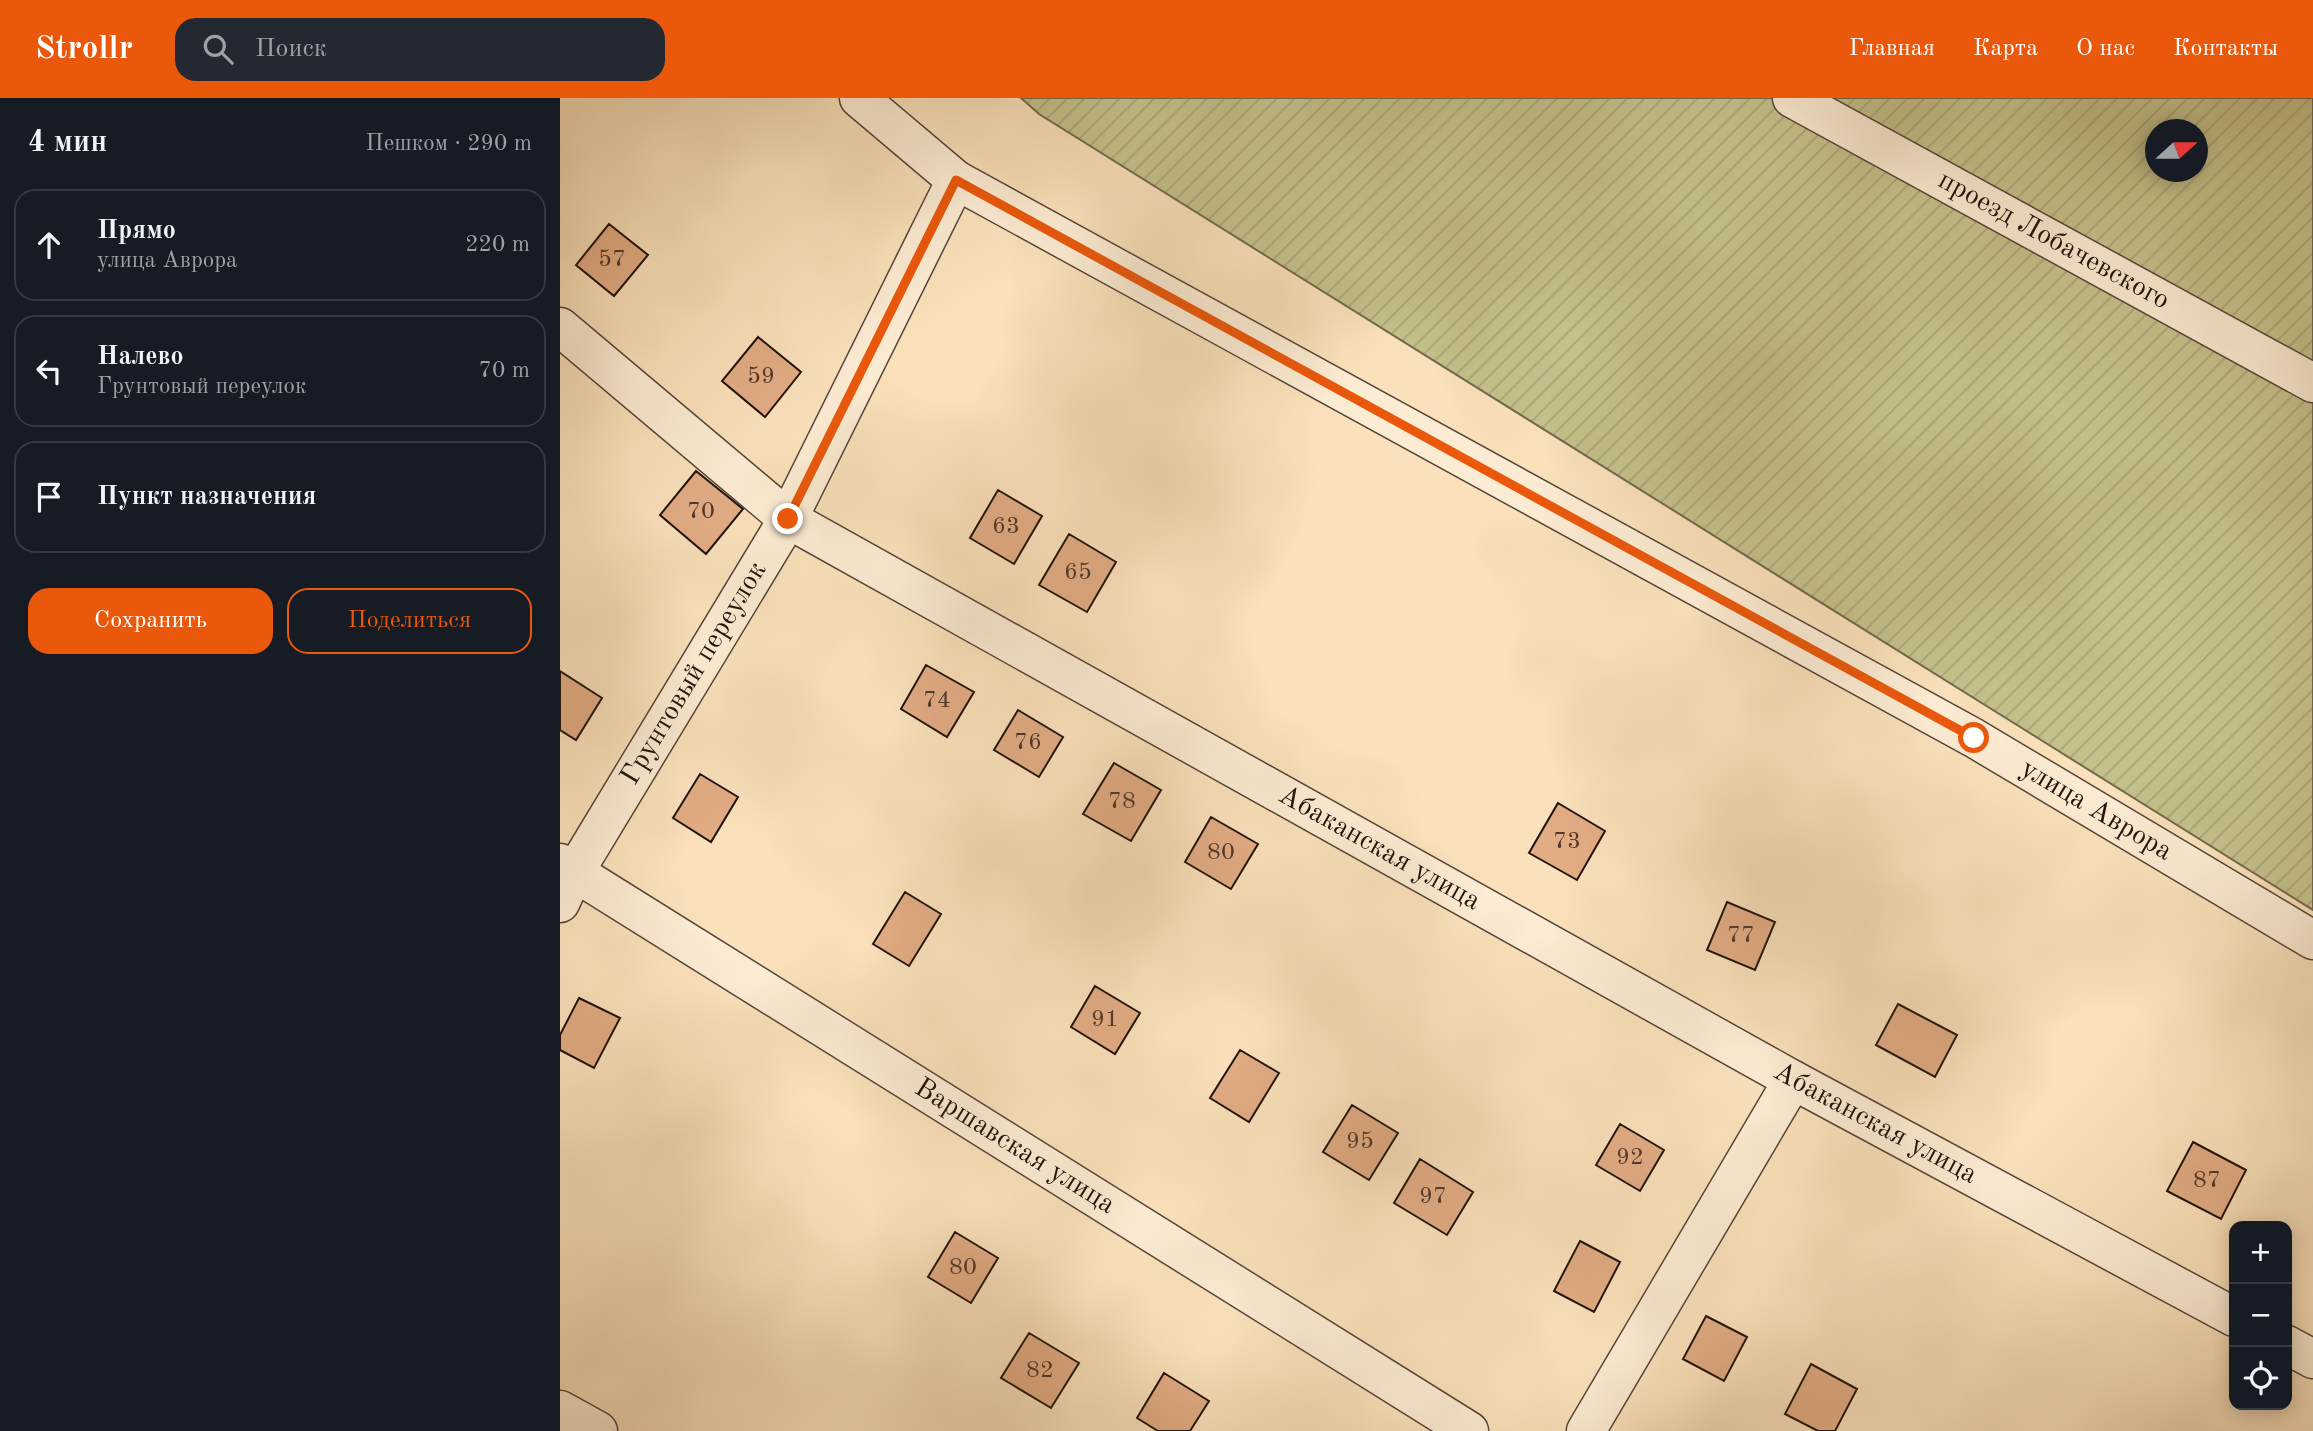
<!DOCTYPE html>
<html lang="ru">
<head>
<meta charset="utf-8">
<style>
	:root { --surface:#171b24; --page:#242831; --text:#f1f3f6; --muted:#9ea1a6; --line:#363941; --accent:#ea580c }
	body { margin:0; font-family:"Old Standard TT",serif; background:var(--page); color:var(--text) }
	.controls { position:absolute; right:21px; bottom:21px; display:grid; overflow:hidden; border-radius:14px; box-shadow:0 4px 18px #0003 }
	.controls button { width:63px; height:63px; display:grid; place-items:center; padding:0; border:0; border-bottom:2px solid var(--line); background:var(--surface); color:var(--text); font:35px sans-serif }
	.compass { position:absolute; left:1585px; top:21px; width:63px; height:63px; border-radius:50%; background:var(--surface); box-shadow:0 4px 18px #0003; rotate:69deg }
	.stop { position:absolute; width:21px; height:21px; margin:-16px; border:5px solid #ea580c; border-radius:50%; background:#fff }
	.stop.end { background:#ea580c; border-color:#fff; box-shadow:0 2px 7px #0008 }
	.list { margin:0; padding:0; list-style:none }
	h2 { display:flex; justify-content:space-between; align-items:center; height:91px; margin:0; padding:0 28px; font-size:30px }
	h2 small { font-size:23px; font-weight:400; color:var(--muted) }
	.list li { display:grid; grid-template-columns:46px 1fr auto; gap:21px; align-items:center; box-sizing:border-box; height:112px; margin:0 14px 14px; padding:0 14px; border:2px solid var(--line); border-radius:21px }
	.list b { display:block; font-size:26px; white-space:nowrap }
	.list p { margin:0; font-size:23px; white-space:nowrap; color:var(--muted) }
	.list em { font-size:23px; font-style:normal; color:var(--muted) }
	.actions { display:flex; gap:14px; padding:21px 28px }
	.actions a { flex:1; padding:16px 0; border:2px solid var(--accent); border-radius:21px; text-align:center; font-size:24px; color:var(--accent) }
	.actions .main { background:var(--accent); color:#fff }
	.icon { flex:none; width:38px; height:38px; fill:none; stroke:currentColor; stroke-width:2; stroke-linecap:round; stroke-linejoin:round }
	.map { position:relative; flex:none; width:1753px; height:1333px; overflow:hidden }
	header { display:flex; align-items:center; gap:42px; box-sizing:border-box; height:98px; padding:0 35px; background:var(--accent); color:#fff }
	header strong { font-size:33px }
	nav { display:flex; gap:38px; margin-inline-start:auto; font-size:24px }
	.search { width:490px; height:63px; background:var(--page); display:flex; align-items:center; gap:18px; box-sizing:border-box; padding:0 24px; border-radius:21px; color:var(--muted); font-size:26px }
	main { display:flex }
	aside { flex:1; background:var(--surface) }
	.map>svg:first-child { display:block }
	.garden { fill:url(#garden-furrows); stroke:#726a4c; stroke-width:2; fill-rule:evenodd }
	.building { fill:#e2ac84; stroke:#20130d; stroke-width:2 }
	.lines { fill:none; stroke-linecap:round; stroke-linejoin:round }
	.minor-casing { stroke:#564638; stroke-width:41 }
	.minor { stroke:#fcecd3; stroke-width:38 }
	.route { stroke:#ea580c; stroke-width:9 }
	.labels { text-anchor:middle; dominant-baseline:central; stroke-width:7; stroke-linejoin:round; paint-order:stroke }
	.number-label { font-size:24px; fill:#50392b }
	.street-label { font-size:28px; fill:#20130d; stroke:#fcecd3 }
</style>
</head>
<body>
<header>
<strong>Strollr</strong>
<div class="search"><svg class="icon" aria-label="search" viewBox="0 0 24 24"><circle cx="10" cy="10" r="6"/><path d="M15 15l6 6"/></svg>Поиск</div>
<nav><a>Главная</a><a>Карта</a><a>О нас</a><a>Контакты</a></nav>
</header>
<main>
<aside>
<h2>4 мин<small>Пешком · 290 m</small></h2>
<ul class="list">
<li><svg class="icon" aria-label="ahead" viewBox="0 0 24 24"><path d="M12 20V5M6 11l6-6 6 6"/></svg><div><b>Прямо</b><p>улица Аврора</p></div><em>220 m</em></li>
<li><svg class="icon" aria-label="left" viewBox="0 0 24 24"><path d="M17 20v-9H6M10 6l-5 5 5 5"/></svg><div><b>Налево</b><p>Грунтовый переулок</p></div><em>70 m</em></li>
<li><svg class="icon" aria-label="arrive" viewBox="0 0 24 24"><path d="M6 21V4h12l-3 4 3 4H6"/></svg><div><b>Пункт назначения</b></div></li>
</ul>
<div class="actions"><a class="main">Сохранить</a><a>Поделиться</a></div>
</aside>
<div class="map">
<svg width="1753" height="1333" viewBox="0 0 1753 1333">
	<defs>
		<pattern id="garden-furrows" width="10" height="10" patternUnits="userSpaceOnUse" patternTransform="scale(1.75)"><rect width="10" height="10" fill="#c5c18b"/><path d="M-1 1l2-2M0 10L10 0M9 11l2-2" fill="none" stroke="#a9a577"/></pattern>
	</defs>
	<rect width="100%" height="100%" fill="#fae1bb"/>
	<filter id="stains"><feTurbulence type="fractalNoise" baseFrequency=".00286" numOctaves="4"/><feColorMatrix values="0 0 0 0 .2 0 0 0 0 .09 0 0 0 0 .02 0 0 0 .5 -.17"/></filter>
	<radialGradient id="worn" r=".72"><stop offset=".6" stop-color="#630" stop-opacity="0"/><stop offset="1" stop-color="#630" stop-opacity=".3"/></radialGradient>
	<path class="garden" d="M461,0H1753V812L479,16ZM1596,32H1638V74H1596Z"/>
	<path class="building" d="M49,126L88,157L54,198L16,167Z
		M198,239L241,274L205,319L162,283Z
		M136,373L183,411L146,456L100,417Z
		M438,392L482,418L454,466L410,440Z
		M509,436L556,464L527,514L479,487Z
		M366,567L414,594L387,639L341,611Z
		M0,573L42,600L16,642L0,632Z
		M458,612L503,639L479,679L434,652Z
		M554,665L601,692L571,743L523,716Z
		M140,676L178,699L151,744L113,720Z
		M998,705L1045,733L1017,782L969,755Z
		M651,719L698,746L671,791L625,764Z
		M345,794L381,816L349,868L313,846Z
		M1167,804L1215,824L1195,872L1147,852Z
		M535,888L580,915L555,956L511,929Z
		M19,900L60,920L34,970L0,952V937Z
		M1338,906L1397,937L1375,979L1316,947Z
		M680,952L719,975L689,1024L650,1000Z
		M792,1007L838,1035L809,1082L763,1054Z
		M1060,1026L1104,1052L1080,1093L1036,1067Z
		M1633,1044L1686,1072L1661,1121L1607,1093Z
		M860,1061L913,1094L887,1137L834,1105Z
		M395,1134L438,1160L411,1205L368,1179Z
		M1020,1143L1060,1164L1034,1214L994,1193Z
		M1146,1218L1187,1239L1164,1283L1123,1261Z
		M469,1235L519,1265L491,1310L441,1280Z
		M1251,1266L1297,1291L1275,1333H1258L1225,1316Z
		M604,1275L649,1303L630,1333H598L577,1320Z"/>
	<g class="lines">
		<defs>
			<g id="minor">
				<path id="s1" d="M299,0L396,82L1414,640L1753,842"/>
				<path id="s2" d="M1232,0L1753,285"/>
				<path id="s3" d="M0,229L228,421L1233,982L1674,1219"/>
				<path id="s4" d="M0,765L909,1333"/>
				<path id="s5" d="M0,805L14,775L228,421L396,82"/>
				<path d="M1727,1247L1753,1261"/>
				<path d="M0,1312L38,1333"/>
				<path d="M1026,1333L1233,982"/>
			</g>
		</defs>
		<use href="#minor" class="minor-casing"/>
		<use href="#minor" class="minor"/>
	</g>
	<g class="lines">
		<path class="route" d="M228,421L396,82L1414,640"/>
	</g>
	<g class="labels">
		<g class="number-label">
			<text x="52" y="162">57</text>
			<text x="201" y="279">59</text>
			<text x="141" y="414">70</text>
			<text x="446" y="429">63</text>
			<text x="518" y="475">65</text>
			<text x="377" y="603">74</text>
			<text x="468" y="645">76</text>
			<text x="562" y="704">78</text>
			<text x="1007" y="744">73</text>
			<text x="661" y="755">80</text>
			<text x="1181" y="838">77</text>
			<text x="545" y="922">91</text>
			<text x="800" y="1044">95</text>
			<text x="1070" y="1060">92</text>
			<text x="1647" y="1083">87</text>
			<text x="873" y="1099">97</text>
			<text x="403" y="1170">80</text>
			<text x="480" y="1273">82</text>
		</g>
		<g class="street-label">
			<text stroke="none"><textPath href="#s2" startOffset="298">проезд Лобачевского</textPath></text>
			<text stroke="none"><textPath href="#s5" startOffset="266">Грунтовый переулок</textPath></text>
			<text stroke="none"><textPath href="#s1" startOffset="1430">улица Аврора</textPath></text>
			<text stroke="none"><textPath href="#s3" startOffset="975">Абаканская улица</textPath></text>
			<text stroke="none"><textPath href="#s3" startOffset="1542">Абаканская улица</textPath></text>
			<text stroke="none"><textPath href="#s4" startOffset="536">Варшавская улица</textPath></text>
		</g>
	</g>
	<rect width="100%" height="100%" filter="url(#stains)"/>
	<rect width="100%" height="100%" fill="url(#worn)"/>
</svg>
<div class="controls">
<button>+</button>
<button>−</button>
<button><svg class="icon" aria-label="locate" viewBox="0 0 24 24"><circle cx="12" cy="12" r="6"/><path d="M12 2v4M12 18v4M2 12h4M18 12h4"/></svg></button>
</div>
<svg class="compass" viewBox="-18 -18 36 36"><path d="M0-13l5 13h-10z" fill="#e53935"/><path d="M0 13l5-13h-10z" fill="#9ea1a6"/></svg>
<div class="stop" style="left:1414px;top:640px"></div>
<div class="stop end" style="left:228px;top:421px"></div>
</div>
</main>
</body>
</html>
